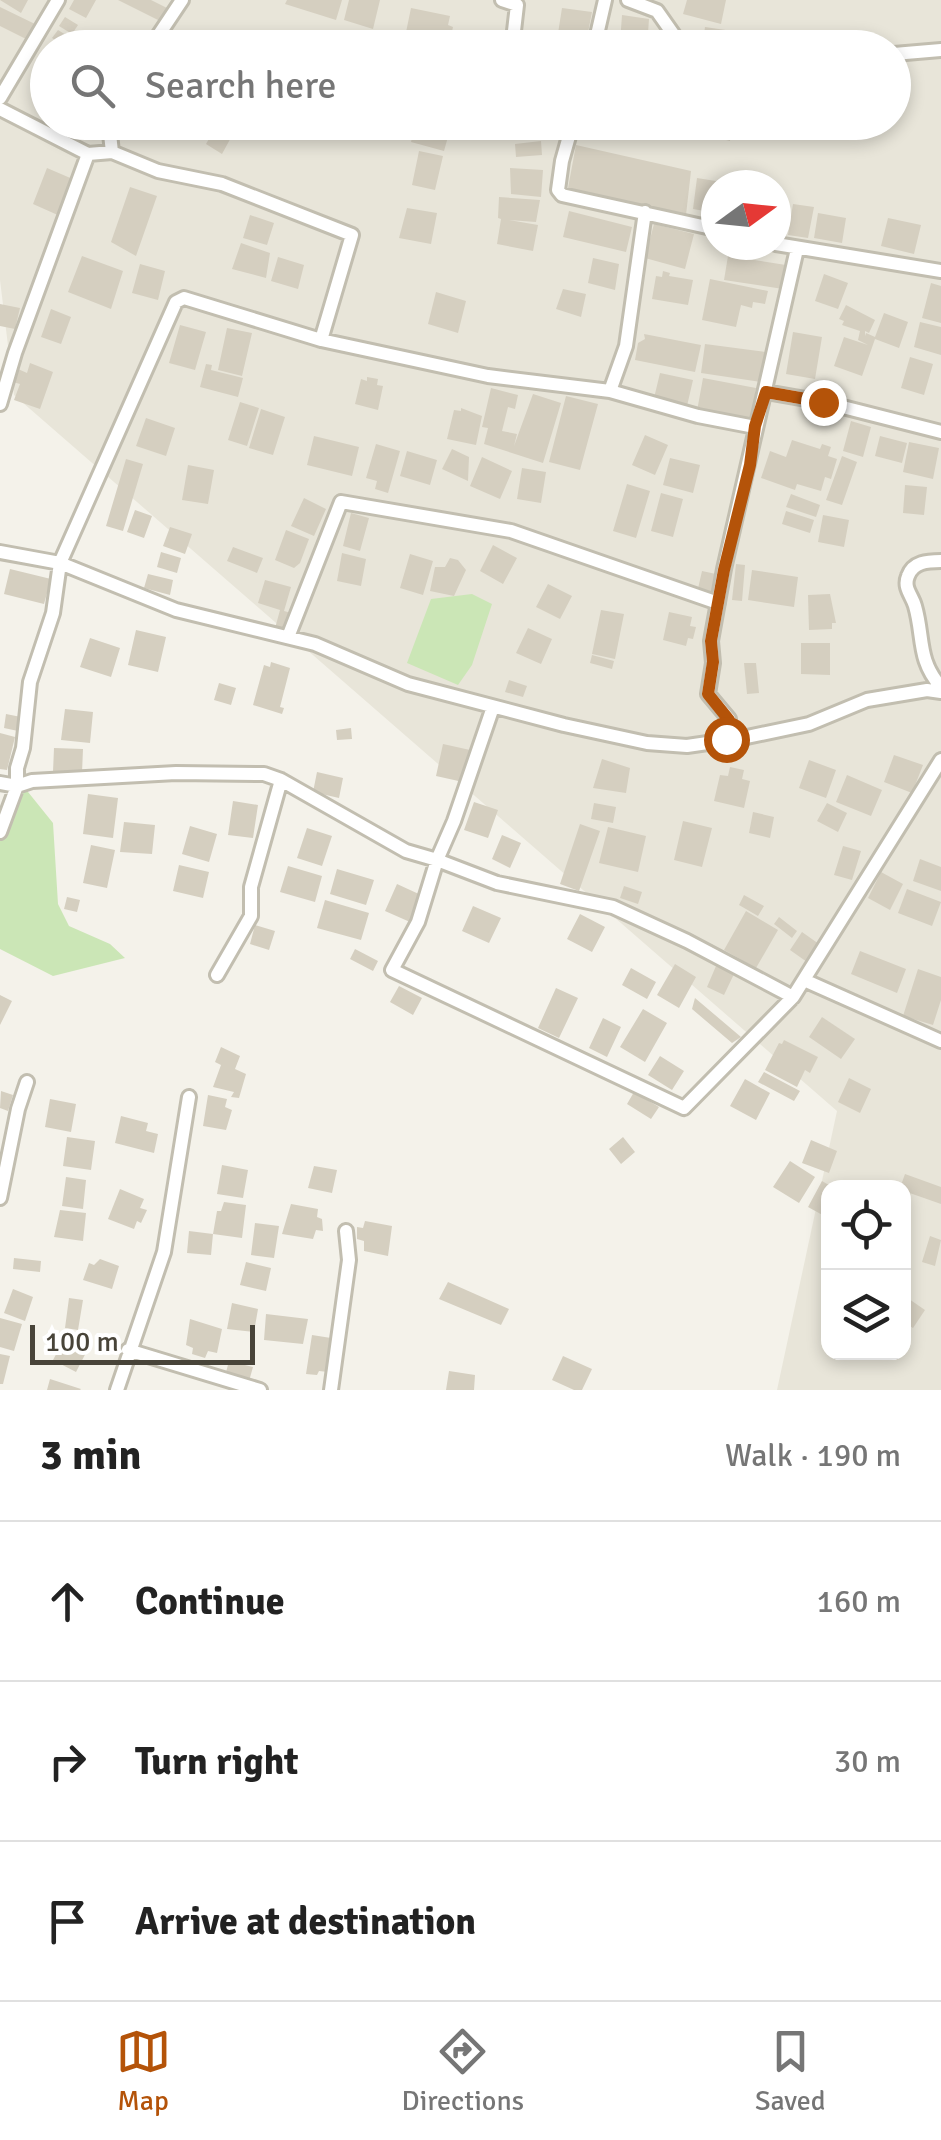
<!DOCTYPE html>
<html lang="en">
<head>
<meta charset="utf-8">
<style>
	:root { --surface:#fff; --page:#f6f6f6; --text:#222; --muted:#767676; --line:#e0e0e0; --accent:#b45309 }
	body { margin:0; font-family:Signika,sans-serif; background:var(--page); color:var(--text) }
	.controls { position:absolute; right:30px; bottom:30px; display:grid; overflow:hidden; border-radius:20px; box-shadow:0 5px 15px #0003 }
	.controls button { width:90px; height:90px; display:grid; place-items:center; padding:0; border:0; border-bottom:2px solid var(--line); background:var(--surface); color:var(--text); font:50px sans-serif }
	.compass { position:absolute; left:701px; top:170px; width:90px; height:90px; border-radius:50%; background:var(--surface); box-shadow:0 5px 15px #0003; rotate:75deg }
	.scale { position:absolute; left:30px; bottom:25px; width:225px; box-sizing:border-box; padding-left:10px; border:5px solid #484439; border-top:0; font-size:28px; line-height:35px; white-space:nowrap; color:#484439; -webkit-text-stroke:8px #fff; paint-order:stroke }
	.stop { position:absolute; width:30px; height:30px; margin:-22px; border:8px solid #b45309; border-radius:50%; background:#fff }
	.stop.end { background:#b45309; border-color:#fff; box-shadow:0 2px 10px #0008 }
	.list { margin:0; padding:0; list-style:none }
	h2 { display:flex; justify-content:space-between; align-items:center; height:130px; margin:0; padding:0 40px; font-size:42px }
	h2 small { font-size:32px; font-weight:400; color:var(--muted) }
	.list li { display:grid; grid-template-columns:65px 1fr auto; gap:30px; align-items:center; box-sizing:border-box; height:160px; padding:0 40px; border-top:2px solid var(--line) }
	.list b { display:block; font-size:38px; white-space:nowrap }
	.list em { font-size:32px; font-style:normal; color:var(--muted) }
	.icon { flex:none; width:55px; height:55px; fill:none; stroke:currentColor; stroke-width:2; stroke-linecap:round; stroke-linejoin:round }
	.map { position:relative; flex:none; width:941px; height:1390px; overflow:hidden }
	.search { position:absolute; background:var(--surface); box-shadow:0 5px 15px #0003; left:30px; right:30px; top:30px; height:110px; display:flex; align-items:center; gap:25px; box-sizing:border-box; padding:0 35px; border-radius:55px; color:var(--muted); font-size:38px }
	.sheet { height:610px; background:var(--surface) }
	nav { display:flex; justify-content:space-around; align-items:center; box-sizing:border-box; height:140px; border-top:2px solid var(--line); background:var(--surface); font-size:28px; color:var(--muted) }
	nav a { display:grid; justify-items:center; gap:5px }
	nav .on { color:var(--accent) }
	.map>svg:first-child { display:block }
	.residential { fill:#e8e5d9; fill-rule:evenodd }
	.green { fill:#cbe6b6 }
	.building { fill:#d5cfc0 }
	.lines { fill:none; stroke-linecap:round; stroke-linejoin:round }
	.street-casing { stroke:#c2beb0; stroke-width:18 }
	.street { stroke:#fff; stroke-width:12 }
	.route { stroke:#b45309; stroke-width:12 }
</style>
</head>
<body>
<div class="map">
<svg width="941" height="1390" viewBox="0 0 941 1390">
	<rect width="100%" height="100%" fill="#f4f2ea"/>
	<path class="residential" d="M0,0H941V1390H777L837,1111L14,395L0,280ZM48,48H894V122H48ZM716,185H776V245H716ZM828,1188H904V1352H828Z"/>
	<path class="green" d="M472,594L492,604L472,665L458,685L407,663L431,599Z
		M24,787L53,823L58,904L69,926L110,944L125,958L53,976L0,949V838Z"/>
	<path class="building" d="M0,0H28L21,13Z
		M74,0H96L86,18L69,9Z
		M118,0H151L167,8L160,21Z
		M287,0H342L336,20L285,4Z
		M349,0H380L373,29L344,20Z
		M687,0H726L721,24L683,14Z
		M0,7L35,24L28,40L0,26Z
		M411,8L450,16L448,25L453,27L451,36L446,35L444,45L405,37Z
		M562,8L592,12L585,48L556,46Z
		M622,15L649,19L647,47L620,43Z
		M65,17L78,25L72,34L59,26Z
		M705,27L746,33L744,48H702Z
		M58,30L71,38L66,47L52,38Z
		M172,122H196L190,136L170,128Z
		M371,122H399L392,139L369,129Z
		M416,122L451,126L444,151L411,142Z
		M591,122H616V139L589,136Z
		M684,122H732L730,141L683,129Z
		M218,123L234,132L222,154L206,144Z
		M541,141L542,155L516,157L515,144Z
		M576,145L691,171L686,215L568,188Z
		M419,151L443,156L435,190L412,185Z
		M47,168L75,180L60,216L33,204Z
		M510,168L543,170L541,197L511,194Z
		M697,178L722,182V185H716V213L693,209Z
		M130,187L157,196L136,256L111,242Z
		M776,194L786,196L780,226L784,227L782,236L776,234Z
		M499,197L540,200L536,222L509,220L538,225L533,251L497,244L501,219L498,218Z
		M793,204L814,207L808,238L788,235Z
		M407,208L437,213L431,244L399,238Z
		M569,211L632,227L626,252L563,237Z
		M818,213L846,218L842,243L814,238Z
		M250,215L274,223L267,245L243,238Z
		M888,218L921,225L914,254L881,246Z
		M654,224L694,234L685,269L645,258Z
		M241,243L270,253L266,278L232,269Z
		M82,256L123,271L111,309L68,292Z
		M728,256L786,265L783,289L724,280Z
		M278,257L304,265L298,289L271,281Z
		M593,258L619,264L615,290L588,283Z
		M140,264L165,271L158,300L132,293Z
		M663,271L670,273L669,276L693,280L688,305L652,299L656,276L662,277Z
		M824,274L848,283L838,309L815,301Z
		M710,279L768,291L765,304L753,302L752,308L741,305L736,327L702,320Z
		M931,283L941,286V323L922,318Z
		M563,289L586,294L581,317L556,309Z
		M436,292L466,301L458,333L428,324Z
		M0,304L20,308L15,329L0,326Z
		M846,305L875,320L869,333L865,331V336L866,333L875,337L884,313L908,322L899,348L875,339L862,376L834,366L844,337L868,345L858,340L860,331L842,325L844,321L839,319Z
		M51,309L71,317L61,344L41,337Z
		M920,322L941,327V355L914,347Z
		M180,325L206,332L195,370L169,363Z
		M227,328L252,333L242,376L218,370Z
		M793,332L822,337L815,379L786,374Z
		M644,334L701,345L695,372L635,360L638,343L645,339Z
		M705,344L765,352L761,382L701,373Z
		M910,357L933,364L924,395L901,388Z
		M30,363L53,372L40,409L14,400L20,384L13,382L18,369L27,373Z
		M206,364L212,365L211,370L243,378L238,397L200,387Z
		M660,373L693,380L687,406L654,398Z
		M367,377L378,379L377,385L383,386L378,410L355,404L361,379L367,381Z
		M703,378L756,388L751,421L697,411Z
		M491,388L518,395L515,409L508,407L502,431L517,434L514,446L533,394L561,403L543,463L484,444L488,428L482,427Z
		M566,396L598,404L580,470L549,462Z
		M240,402L259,408L247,446L228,440Z
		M461,408L482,416L476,445L447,439L454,410L461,411Z
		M261,409L285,417L273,455L249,448Z
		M146,418L175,428L166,456L136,446Z
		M851,421L871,427L863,457L843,451Z
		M645,435L668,445L655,475L632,465Z
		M314,436L359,447L352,476L307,465Z
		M880,436L907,443L902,463L875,456Z
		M792,440L820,449L822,444L831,447L828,456L837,459L831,479L825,477L821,491L797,484L795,490L761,478L770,451L786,457Z
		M909,442L939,448L933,479L903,472Z
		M376,444L400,451L388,493L375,489L377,481L366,478Z
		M452,449L469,457L468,481L442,469Z
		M407,451L437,460L430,485L400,476Z
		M842,456L857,462L842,505L826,500Z
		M482,457L512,471L500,499L470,486Z
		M670,458L700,465L693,493L663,485Z
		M126,459L143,464L123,531L106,526Z
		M188,465L214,470L208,504L182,500Z
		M522,468L546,472L541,503L517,499Z
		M627,484L650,491L636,538L613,531Z
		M905,485L927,487L924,515L903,513Z
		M661,493L683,499L673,537L651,531Z
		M791,494L820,505L816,517L786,507Z
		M304,498L326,509L314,536L291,526Z
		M135,510L152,516L144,538L127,532Z
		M786,511L814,520L810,533L782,524Z
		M351,513L369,518L360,551L343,546Z
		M823,515L849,520L844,547L818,542Z
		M170,527L192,534L185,554L163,546Z
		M286,530L309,539L300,563L294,568L275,560Z
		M493,545L517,558L503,584L480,571Z
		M233,547L263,558L257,573L227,561Z
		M161,552L181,558L177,573L157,567Z
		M342,553L366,559L361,586L337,581Z
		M410,554L433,561L423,595L400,588Z
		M450,558L458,560L466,570L454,596L430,591L435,567H445Z
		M736,564L745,565L742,601L732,600Z
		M10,569L51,579L44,604L4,594Z
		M752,570L798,577L794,607L748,600Z
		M702,571L716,574L711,596L697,593Z
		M148,574L173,580L170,595L144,588Z
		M265,580L291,587L284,611L295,614L288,637L274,632L280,610L258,603Z
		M548,584L572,596L560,619L536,607Z
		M830,594L836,623H832V629L809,630L808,595Z
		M601,610L624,614L615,659L592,654Z
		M669,612L692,617L690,626L696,627L693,639L688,638L686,646L663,640Z
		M528,628L552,639L541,664L516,653Z
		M136,630L166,637L158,672L128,665Z
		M90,638L120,648L111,677L80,667Z
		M801,643H830V675L801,674Z
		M592,655L614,661L612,669L590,663Z
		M271,662L290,668L280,707L284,708L282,714L253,705L264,665L270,667Z
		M744,663H756L759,693L747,694Z
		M509,680L527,686L523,697L505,692Z
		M219,683L236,688L231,705L214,700Z
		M65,709L93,712L90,743L61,740Z
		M6,714L21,717L18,731L4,728Z
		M351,728L352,739L337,740L336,730Z
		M0,733L15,737L7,770L0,769Z
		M443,744L470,750L463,782L436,776Z
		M54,748L83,749L82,773L53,772Z
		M894,755L923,765L912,793L884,782Z
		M602,759L630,768L626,793L593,788Z
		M809,760L836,770L826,798L799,788Z
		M730,767L744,770L742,779L750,781L744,808L714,801L720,775L728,776Z
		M317,772L343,778L339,798L313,792Z
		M847,775L882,790L871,816L836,802Z
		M88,794L118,798L113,838L83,834Z
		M233,801L258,805L253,838L228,835Z
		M474,802L498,810L488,838L464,830Z
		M594,803L616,807L613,823L591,819Z
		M827,803L847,813L838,832L817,821Z
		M753,812L774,817L770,838L749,833Z
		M683,821L712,828L702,867L674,860Z
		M124,822L155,825L152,854L120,852Z
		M580,824L600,831L579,891L560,884Z
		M190,826L217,834L209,862L182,854Z
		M608,827L646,836L638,872L599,863Z
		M307,828L332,836L322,866L297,858Z
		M502,835L521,843L510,868L492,859Z
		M91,845L115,850L107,888L83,883Z
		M843,846L861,851L852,880L834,875Z
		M920,859L941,867V891L913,881Z
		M179,865L209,872L203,898L173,891Z
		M288,866L322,876L315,902L280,892Z
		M337,869L374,880L366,905L330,894Z
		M881,872L903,884L890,910L868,898Z
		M397,884L421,895L410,922L385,911Z
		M624,886L642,892L638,904L620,898Z
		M907,889L941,902L932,926L898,913Z
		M744,895L764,906L758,916L739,905Z
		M67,897L80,900L77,912L64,909Z
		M325,900L369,913L361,940L317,928Z
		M473,906L501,918L489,943L462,931Z
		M746,911L778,930L756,968L724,950Z
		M580,914L605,927L592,952L567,939Z
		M779,917L797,931L792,938L774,924Z
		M255,925L275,931L269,950L250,944Z
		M802,932L819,944L807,962L790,950Z
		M355,949L378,961L373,971L350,959Z
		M860,951L906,969L897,993L851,974Z
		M675,964L696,977L679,1008L657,995Z
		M716,966L734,974L724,995L707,987Z
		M631,968L656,982L647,999L622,985Z
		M918,969L941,977V1000L933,1025L903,1016Z
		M399,986L422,998L413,1015L390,1002Z
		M556,988L578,998L559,1038L538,1028Z
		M0,995L12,1001L0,1025Z
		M695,998L741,1037L732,1043L692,1009Z
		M643,1009L667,1023L645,1062L620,1047Z
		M822,1017L855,1039L841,1059L809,1037Z
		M603,1018L621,1027L607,1057L589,1048Z
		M784,1040L818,1057L810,1073L805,1070L797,1087L765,1070L779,1043L782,1044Z
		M221,1047L240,1056L235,1069L246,1074L239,1098L231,1097L234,1092L213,1087L221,1065L215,1062Z
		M660,1056L684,1071L672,1090L648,1075Z
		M764,1072L800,1091L794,1101L758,1082Z
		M849,1078L871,1089L860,1113L838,1102Z
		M745,1079L770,1093L756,1120L730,1106Z
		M1,1091L13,1095L8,1111L0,1108Z
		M634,1092L659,1107L651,1119L627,1104Z
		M208,1095L227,1099L225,1107L232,1110L226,1130L203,1126Z
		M50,1099L76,1104L71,1132L45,1127Z
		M121,1116L148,1123L146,1131L158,1134L154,1153L115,1143Z
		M67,1137L95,1141L91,1170L63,1166Z
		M623,1137L635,1152L621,1164L609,1149Z
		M811,1140L837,1151L829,1173L802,1163Z
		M790,1161L815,1177L799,1203L773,1187Z
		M222,1165L248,1170L243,1198L217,1194Z
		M314,1166L337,1170L332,1193L308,1188Z
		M905,1174L941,1187V1204L904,1191L900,1188Z
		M66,1177L86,1180L83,1209L62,1206Z
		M822,1181L834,1188H828V1218L808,1207Z
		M120,1189L144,1199L140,1208L147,1210L141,1223L137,1221L134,1229L108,1219Z
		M224,1202L246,1205L242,1238L213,1234L217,1211H221Z
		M291,1204L318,1209L317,1217L322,1219L323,1231L316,1230L313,1239L282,1234Z
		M60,1210L86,1213L83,1241L54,1237Z
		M365,1221L392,1226L388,1256L364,1251V1241L357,1239V1227L363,1228Z
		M255,1223L279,1226L274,1258L251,1255Z
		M189,1231L213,1234L211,1255L187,1253Z
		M930,1236L941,1240L935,1266L922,1262Z
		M14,1258L41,1261L40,1272L13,1269Z
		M100,1259L119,1266L112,1289L83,1280L89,1263L94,1265Z
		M246,1262L271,1268L266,1291L240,1285Z
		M448,1282L509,1309L501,1325L439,1299Z
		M13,1289L33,1297L25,1321L4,1313Z
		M69,1298L83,1300L78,1330L65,1328Z
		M909,1299L925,1310L913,1328L904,1322V1308Z
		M232,1303L258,1309L254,1332L227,1329Z
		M266,1314L308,1319L303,1344L264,1340Z
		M0,1318L22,1324L14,1351L0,1347Z
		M190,1319L222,1329L217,1353L208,1351L205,1358L192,1354L193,1348L186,1345Z
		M68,1332L91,1343L76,1372L53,1360Z
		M312,1335L331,1338L328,1372L319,1371L317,1375L306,1374Z
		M0,1354L10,1356L3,1384H0Z
		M563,1356L592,1369L582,1390H574L552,1380Z
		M229,1361L253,1367L249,1381L225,1376Z
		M449,1371L475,1375L474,1390H446Z
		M50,1379L81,1389L80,1390H47Z"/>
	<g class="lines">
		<defs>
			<path id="street" d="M502,0L517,5L512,48
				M628,0L657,11L683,48
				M150,48L182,0
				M594,48L605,0
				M894,54L941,50
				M0,98L58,0
				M0,109L88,154L112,152L158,171L222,184L352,235L321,340L184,298L176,302L60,563L53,613L30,682L23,748L17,768V786L0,832
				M573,122L562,161L558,190L562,195L716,229
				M112,152L110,134L116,122
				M645,212L626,346L610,391L698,416L755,427
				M776,244L941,271
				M321,340L488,376L610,391
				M766,392L823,402L941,432
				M0,404L15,353L88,154
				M0,552L60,563L176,610L315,644L408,684L564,725L647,743L687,746L742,738L809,724L867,700L927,690L941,692
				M941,561C927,561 913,562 908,576C903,588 912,595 915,606C924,637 917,660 941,687
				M288,637L341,502L511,531L718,603
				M726,739L729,719L708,694L713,663L711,641L724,569L797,249
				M0,783L17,786L32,781L176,773L264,774L281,780
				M217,975L251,916V887L281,780L406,851L437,860L454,821L493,707
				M804,980L941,1041
				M793,997L687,941L613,907L497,883L437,860L418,922L392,970L684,1108L793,997L941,760
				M0,1198L18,1109L27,1082
				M128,1350L260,1390
				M117,1390L164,1252L189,1097
				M331,1390L349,1260L346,1231"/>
		</defs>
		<use href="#street" class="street-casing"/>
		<use href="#street" class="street"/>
	</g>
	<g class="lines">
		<path class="route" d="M726,739L729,720L708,694L713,662L711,641L724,570L750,465L755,426L766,392L823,402"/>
	</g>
</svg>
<div class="controls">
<button><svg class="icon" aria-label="locate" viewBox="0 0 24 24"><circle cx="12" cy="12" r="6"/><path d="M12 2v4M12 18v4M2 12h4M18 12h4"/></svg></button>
<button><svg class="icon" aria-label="layers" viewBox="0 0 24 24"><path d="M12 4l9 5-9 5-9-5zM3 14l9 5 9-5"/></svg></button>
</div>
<svg class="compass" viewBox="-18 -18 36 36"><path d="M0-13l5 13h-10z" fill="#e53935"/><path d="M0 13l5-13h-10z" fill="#767676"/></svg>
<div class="scale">100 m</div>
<div class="stop" style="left:726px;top:739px"></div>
<div class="stop end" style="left:823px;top:402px"></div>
<div class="search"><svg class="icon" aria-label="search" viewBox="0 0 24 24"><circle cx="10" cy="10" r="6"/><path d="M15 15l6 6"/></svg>Search here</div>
</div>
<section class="sheet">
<h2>3 min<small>Walk · 190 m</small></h2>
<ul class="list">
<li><svg class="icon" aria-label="ahead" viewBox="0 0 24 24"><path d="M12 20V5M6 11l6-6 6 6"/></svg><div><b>Continue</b></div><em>160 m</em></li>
<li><svg class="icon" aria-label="right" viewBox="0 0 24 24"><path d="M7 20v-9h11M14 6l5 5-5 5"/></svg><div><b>Turn right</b></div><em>30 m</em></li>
<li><svg class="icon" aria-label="arrive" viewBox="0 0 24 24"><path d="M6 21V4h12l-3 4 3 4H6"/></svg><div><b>Arrive at destination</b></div></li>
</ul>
</section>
<nav>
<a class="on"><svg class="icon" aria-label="map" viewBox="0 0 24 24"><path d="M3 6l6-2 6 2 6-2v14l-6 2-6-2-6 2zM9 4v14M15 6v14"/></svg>Map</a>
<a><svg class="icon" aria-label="directions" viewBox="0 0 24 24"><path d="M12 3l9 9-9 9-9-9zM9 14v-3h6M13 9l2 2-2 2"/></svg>Directions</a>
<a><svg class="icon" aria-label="saved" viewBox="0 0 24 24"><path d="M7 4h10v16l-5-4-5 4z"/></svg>Saved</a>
</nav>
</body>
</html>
